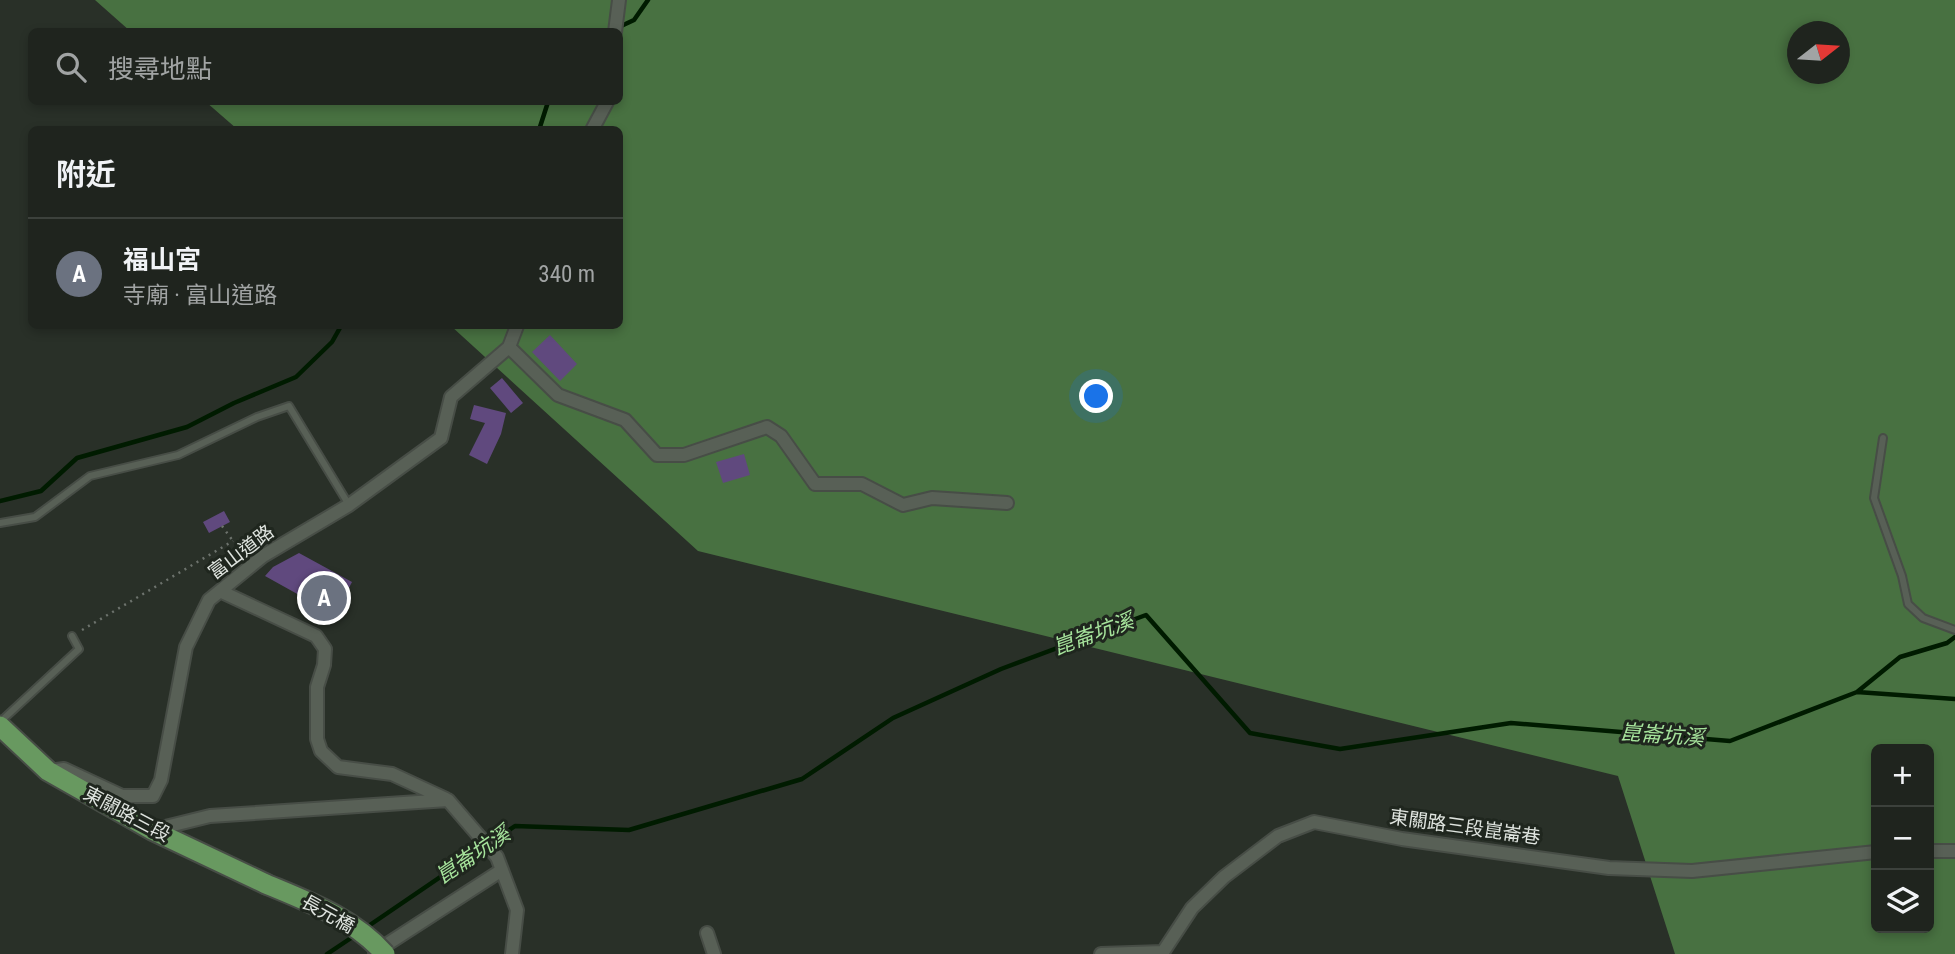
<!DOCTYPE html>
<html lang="zh-TW">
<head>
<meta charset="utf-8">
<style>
	:root { --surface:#1f241e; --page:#2c302b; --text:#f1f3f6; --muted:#a1a4a4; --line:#3c413c; --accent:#c6a6f0 }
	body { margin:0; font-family:"Roboto Condensed","Noto Sans TC",sans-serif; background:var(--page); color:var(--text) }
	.controls { position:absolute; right:21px; bottom:21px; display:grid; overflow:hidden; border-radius:10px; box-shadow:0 4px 10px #0003 }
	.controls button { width:63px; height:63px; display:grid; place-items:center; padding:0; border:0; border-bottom:2px solid var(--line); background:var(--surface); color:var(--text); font:35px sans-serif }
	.compass { position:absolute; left:1787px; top:21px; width:63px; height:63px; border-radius:50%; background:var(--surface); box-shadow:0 4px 10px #0003; rotate:73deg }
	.you { position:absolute; left:1097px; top:397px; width:24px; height:24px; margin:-18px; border:5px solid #fff; border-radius:50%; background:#1a73e8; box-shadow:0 0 0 10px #1a73e833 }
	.badge { display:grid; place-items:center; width:46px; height:46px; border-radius:50%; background:var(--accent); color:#fff; font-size:23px; font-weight:700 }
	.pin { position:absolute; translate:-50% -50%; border:4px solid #fff; box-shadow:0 2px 7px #0006 }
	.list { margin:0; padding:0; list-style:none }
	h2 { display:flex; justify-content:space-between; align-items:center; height:91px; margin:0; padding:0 28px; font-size:30px }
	h2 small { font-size:23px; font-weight:400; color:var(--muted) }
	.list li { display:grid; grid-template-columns:46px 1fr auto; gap:21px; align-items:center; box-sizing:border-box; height:112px; padding:0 28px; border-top:2px solid var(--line) }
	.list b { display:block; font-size:26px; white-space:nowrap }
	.list p { margin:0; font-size:23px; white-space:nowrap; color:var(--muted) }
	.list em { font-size:23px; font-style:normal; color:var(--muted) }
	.icon { flex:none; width:38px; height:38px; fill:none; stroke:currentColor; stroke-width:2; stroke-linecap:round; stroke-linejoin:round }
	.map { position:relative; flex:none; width:1955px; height:954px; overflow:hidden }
	.search { position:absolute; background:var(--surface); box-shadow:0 4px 10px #0003; left:28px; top:28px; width:595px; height:77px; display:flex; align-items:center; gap:18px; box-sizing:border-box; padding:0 24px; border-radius:10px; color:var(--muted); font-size:26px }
	.panel { position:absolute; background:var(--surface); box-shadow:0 4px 10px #0003; left:28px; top:126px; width:595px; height:203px; border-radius:10px }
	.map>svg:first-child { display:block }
	.forest { fill:#487141; fill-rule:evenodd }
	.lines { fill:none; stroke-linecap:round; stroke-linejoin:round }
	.stream { stroke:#001b00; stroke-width:4.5 }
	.building { fill:#60497e }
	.lane-casing { stroke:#474d46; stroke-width:10 }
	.street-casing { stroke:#474d46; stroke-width:16 }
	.primary-casing { stroke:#474d46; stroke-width:23 }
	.path { stroke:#6d736d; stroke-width:2.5; stroke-dasharray:2 5; stroke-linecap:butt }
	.lane { stroke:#586056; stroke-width:6 }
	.street { stroke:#586056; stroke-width:12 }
	.primary { stroke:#689960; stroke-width:19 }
	.primary-bridge-casing { stroke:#474d46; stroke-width:23; stroke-linecap:butt }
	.primary-bridge { stroke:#689960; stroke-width:19 }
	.labels { text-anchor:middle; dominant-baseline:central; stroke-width:6; stroke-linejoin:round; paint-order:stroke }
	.street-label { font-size:19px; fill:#dfe4df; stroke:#1f261e }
	.water-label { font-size:21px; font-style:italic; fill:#a6e49c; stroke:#1f261e }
</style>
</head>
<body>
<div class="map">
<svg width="1955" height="954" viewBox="0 0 1955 954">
	<rect width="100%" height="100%" fill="#293028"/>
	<path class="forest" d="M95,0H1955V954H1675L1618,776L698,551L451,326H620V130L237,129L206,102H620V32L130,31ZM1798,32H1840V74H1798ZM1876,749H1929V928H1876Z"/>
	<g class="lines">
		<path class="stream" d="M619,27L634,20L648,0
			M539,130L548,102
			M0,501L41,491L77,458L187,427L234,403L296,377L332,342L341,326
			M1857,692L1900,657L1947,643L1955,637
			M364,929L515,826L629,830L802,779L893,718L1001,669L1146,615L1250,733L1340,749L1511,723L1730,741L1857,692L1955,699
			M327,954L354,936"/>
	</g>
	<path class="building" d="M550,335L577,364L560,381L532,352Z
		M502,378L523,403L511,413L490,388Z
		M474,405L506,413L501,434L487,464L469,455L485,423L470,419Z
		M744,454L750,475L723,483L716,462Z
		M224,511L230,522L209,533L203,522Z
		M299,553L352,582L335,615L265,576L273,567Z"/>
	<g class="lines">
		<defs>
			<path id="lane" d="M1883,438L1874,498L1902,576L1908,604L1923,618L1955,630
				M0,523L35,517L90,476L178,455L257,417L289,406L349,505
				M0,722L79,649L72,636"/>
			<path id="street" d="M615,32L619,0
				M592,130L607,102
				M509,347L558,395L625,420L657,455H684L767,427L781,436L815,484H862L903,505L932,498L1007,503
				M222,592L316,636L325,649L324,665L317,687V739L321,751L338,767L392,774L446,799
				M49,771L64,769L122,796H153L161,780L186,647L209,600L263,556L349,505L441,438L451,397L509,347L517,326
				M153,830L210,816L448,800L497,857L517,910L512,954
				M1929,851H1955
				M707,933L714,954
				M375,952L502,870
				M1163,952L1192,908L1224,877L1278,836L1314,822L1402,839L1609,868L1692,871L1876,852
				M1101,954L1163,952"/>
			<path id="primary" d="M0,726L48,771L152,830L266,884"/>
		</defs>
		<use href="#lane" class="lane-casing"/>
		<use href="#street" class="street-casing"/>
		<use href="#primary" class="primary-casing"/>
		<path class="path" d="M222,526L233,541L250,550
			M82,630L233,541"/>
		<use href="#lane" class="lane"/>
		<use href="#street" class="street"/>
		<use href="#primary" class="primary"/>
		<defs>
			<path id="primary-bridge" d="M266,884C309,902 353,918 385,954"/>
		</defs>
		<use href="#primary-bridge" class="primary-bridge-casing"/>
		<use href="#primary-bridge" class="primary-bridge"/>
	</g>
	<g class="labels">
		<g class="street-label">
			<text transform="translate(241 552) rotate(-37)">富山道路</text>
			<text transform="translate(127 814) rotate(28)">東關路三段</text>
			<text transform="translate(1465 827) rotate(8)">東關路三段崑崙巷</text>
			<text transform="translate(328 914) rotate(29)">長元橋</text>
		</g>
		<g class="water-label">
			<text transform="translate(1093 634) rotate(-20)">崑崙坑溪</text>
			<text transform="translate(1662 735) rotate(4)">崑崙坑溪</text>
			<text transform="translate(473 855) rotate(-34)">崑崙坑溪</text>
		</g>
	</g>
</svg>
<div class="controls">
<button>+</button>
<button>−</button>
<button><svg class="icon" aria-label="layers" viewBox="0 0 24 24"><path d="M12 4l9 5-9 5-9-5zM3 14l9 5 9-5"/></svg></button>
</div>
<svg class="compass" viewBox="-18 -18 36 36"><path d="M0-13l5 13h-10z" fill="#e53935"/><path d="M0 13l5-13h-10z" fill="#a1a4a4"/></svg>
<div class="you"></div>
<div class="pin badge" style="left:324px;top:598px;background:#6b7280">A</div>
<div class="search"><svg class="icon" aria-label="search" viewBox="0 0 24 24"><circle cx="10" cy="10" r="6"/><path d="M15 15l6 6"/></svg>搜尋地點</div>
<section class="panel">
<h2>附近<small></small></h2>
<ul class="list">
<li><span class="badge" style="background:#6b7280">A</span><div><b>福山宮</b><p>寺廟 · 富山道路</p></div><em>340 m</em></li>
</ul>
</section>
</div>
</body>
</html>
